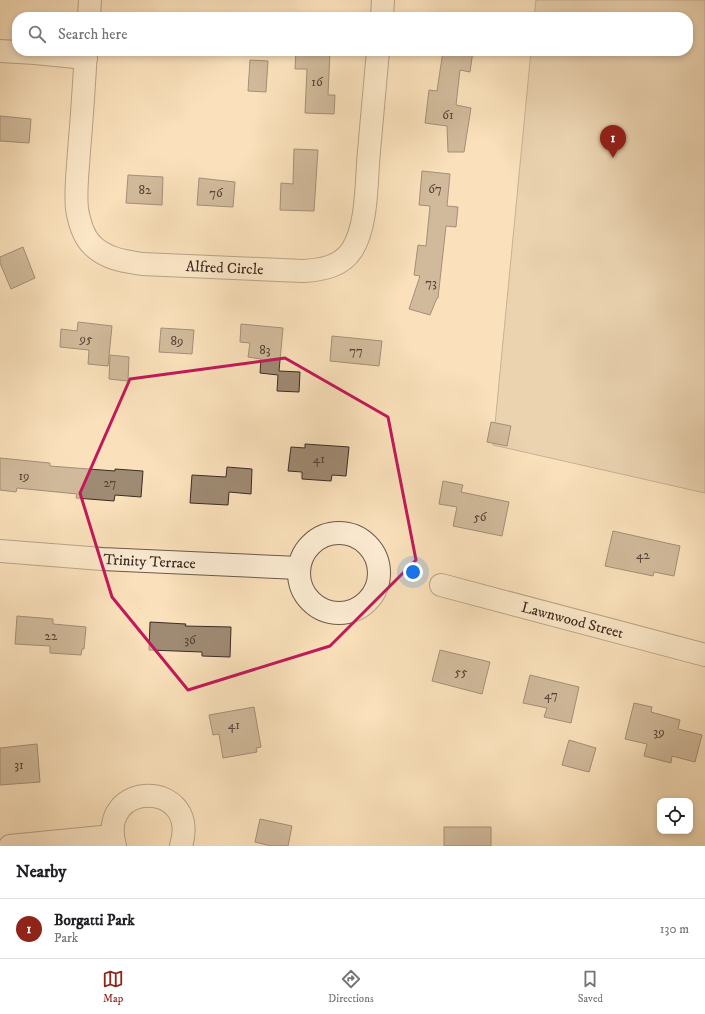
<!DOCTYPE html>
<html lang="en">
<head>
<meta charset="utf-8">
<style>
	:root { --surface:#fff; --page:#f6f6f6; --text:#202124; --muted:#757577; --line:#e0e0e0; --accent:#8f2418 }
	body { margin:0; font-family:"IM FELL DW Pica",serif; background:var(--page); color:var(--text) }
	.controls { position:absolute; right:12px; bottom:12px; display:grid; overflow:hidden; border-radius:8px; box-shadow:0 2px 6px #0003 }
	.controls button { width:36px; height:36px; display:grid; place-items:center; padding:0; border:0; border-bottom:1px solid var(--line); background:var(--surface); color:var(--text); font:20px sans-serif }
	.you { position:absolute; left:413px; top:572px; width:14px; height:14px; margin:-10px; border:3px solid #fff; border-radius:50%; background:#1a73e8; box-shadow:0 0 0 6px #1a73e833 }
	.badge { display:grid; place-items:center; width:26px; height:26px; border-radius:50%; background:var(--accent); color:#fff; font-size:13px; font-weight:700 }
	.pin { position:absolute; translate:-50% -33px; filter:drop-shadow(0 1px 2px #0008) }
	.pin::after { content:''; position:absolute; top:21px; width:14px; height:12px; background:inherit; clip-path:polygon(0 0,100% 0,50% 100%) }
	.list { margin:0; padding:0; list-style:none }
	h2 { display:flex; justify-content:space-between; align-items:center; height:52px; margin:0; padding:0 16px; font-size:17px }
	h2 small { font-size:13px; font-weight:400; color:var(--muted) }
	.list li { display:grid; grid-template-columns:26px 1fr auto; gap:12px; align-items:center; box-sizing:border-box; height:60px; padding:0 16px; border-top:1px solid var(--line) }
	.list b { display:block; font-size:15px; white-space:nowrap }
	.list p { margin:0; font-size:13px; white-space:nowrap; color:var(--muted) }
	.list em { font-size:13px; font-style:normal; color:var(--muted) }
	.icon { flex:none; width:22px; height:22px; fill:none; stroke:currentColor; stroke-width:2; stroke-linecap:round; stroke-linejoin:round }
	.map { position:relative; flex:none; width:705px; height:846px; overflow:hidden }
	.search { position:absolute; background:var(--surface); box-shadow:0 2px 6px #0003; left:12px; right:12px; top:12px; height:44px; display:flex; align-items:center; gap:10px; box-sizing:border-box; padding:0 14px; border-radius:16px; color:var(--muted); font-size:15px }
	.sheet { height:112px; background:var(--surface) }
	nav { display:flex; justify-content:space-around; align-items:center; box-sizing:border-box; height:56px; border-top:1px solid var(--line); background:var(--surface); font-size:11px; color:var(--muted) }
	nav a { display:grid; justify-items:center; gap:2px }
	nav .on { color:var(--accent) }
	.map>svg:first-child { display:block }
	.green { fill:#dac2a2; stroke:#8b7764 }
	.building { fill:#9f8a73; stroke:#3c2c26 }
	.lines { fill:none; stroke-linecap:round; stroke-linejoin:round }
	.minor-casing { stroke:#6c594b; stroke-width:24 }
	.minor { stroke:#fcecd3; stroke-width:22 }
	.marked { fill:none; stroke:#c2185b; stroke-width:3; stroke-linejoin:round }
	.labels { text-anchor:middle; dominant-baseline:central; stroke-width:3; stroke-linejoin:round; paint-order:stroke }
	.number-label { font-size:13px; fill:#554439 }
	.street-label { font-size:15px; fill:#3c2c26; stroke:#fcecd3 }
</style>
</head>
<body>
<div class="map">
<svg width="705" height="846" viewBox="0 0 705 846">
	<rect width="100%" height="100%" fill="#fae1bb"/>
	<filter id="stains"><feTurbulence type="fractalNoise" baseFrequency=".005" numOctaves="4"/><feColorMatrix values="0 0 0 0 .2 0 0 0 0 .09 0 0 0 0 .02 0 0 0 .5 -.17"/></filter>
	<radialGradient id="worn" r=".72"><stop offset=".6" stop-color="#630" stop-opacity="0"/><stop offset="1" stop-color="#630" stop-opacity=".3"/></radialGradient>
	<path class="green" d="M536,0H705V493L493,445L531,51H688V17H534Z"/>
	<path class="building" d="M296,51H330L328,95H335L334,114L305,113L307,69H295Z
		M443,51H473L470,72L460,70L456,105L471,108L464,152H448L447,126L425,123L429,90L437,91Z
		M250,60L268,61L266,92L248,91Z
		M0,116L31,119L29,143L0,141Z
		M294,149L318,150L314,211L280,210L281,183L293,184Z
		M422,171L450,174L447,206L458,207L456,227L446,226L438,298H437L430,315L409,309L420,276L414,275L418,245L426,246L430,206L419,205Z
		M128,175L163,177L162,205L126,203Z
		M199,178L235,182L233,207L197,205Z
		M23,247L35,278L11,289L0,263V257Z
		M78,322L112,326L108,366L88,364L89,350L60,347L61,329L77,331Z
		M241,324L283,328L279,371L300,372L299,392L277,391L278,375L260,373L261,359L248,357L250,343L240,342Z
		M161,328L194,330L192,354L159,352Z
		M332,336L382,341L379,366L330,361Z
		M110,355L129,357L128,381L109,379Z
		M491,422L511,426L507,446L487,442Z
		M305,444L349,447L346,476L332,475L331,481L302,479V472L288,471L291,447L305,448Z
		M0,458L50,463V466L115,471V469L143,471L141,497L115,495L114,501L76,498L77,494L17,488L16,492L0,490Z
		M227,467L252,469L251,494L229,492L228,505L190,503L192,475L226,477Z
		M443,481L463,485L461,492L509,502L502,536L453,526L457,507L439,504Z
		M613,531L680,546L674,576L654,572L653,576L605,566Z
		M17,616L53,619V624L86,627L84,649H82L81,655L50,653V646L15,644Z
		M150,622L186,624L185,626L231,627L230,657L202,656V652L149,650Z
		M440,650L490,662L482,694L432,681Z
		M530,675L579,687L571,723L544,717L547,708L523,703Z
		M634,703L652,707L651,712L680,720L678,729L702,735L695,762L672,756L671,763L644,756L647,744L625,739Z
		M254,707L261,747L256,748L257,752L223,758L219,734L213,735L209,715Z
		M569,740L596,748L589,772L562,765Z
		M37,744L40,782L0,785V748Z
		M260,819L292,826L288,846H271L255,842Z
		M444,827H491V846H444Z"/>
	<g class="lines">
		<defs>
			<g id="minor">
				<path d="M89,17L90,0"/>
				<path d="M382,17L383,0"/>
				<path d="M0,51L35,53L86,58"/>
				<path id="s1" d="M86,51C84,84 82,118 79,151C78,170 75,190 77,209C79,221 83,236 92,245C106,259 124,261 142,264L303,271C321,270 341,267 352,250C368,225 366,181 369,151C372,118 375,84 378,51"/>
				<circle cx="339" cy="573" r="40"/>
				<path id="s2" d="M0,551L102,559L299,568"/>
				<path id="s3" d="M441,585L705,655"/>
				<path d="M10,846L112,836"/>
				<path d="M115,846C96,779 201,779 181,846"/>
			</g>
		</defs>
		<use href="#minor" class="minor-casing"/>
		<use href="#minor" class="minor"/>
	</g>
	<path d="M0 0H705V846H0ZM285,358L388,417L416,560L330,646L188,690L112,597L80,493L130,379Z" fill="#fae1bb" fill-opacity=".55" fill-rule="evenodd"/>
	<path class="marked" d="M285,358L388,417L416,560L330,646L188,690L112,597L80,493L130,379Z"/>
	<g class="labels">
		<g class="number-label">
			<text x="317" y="82">16</text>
			<text x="448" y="115">61</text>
			<text x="435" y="189">67</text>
			<text x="145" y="190">82</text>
			<text x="216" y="193">76</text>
			<text x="431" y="283">73</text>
			<text x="86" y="339">95</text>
			<text x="177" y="341">89</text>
			<text x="265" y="350">83</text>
			<text x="356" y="351">77</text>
			<text x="319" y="459">41</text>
			<text x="24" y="476">19</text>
			<text x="110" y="483">27</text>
			<text x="480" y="517">56</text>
			<text x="643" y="555">42</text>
			<text x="51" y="636">22</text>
			<text x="190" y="640">36</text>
			<text x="461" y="672">55</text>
			<text x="551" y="695">47</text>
			<text x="234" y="725">41</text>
			<text x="659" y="732">39</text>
			<text x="19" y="765">31</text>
		</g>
		<g class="street-label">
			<text stroke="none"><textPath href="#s1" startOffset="335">Alfred Circle</textPath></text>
			<text stroke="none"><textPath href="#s2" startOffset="150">Trinity Terrace</textPath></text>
			<text stroke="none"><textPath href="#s3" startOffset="136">Lawnwood Street</textPath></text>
		</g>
	</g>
	<rect width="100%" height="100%" filter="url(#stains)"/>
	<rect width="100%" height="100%" fill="url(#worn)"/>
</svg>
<div class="controls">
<button><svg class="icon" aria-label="locate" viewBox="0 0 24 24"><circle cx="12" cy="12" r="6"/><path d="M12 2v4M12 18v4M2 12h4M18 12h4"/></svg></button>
</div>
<div class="you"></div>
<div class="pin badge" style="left:613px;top:158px">1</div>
<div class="search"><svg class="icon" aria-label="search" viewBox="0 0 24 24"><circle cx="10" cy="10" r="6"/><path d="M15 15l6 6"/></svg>Search here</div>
</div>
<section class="sheet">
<h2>Nearby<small></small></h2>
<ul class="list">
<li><span class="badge">1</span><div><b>Borgatti Park</b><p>Park</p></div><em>130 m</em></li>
</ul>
</section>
<nav>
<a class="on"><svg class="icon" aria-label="map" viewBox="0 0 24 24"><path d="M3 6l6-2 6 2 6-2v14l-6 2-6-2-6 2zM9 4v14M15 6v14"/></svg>Map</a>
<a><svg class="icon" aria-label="directions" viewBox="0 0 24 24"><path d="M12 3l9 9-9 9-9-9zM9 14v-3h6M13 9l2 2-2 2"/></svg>Directions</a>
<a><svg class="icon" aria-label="saved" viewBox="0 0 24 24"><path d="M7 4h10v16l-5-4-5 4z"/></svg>Saved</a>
</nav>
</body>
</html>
